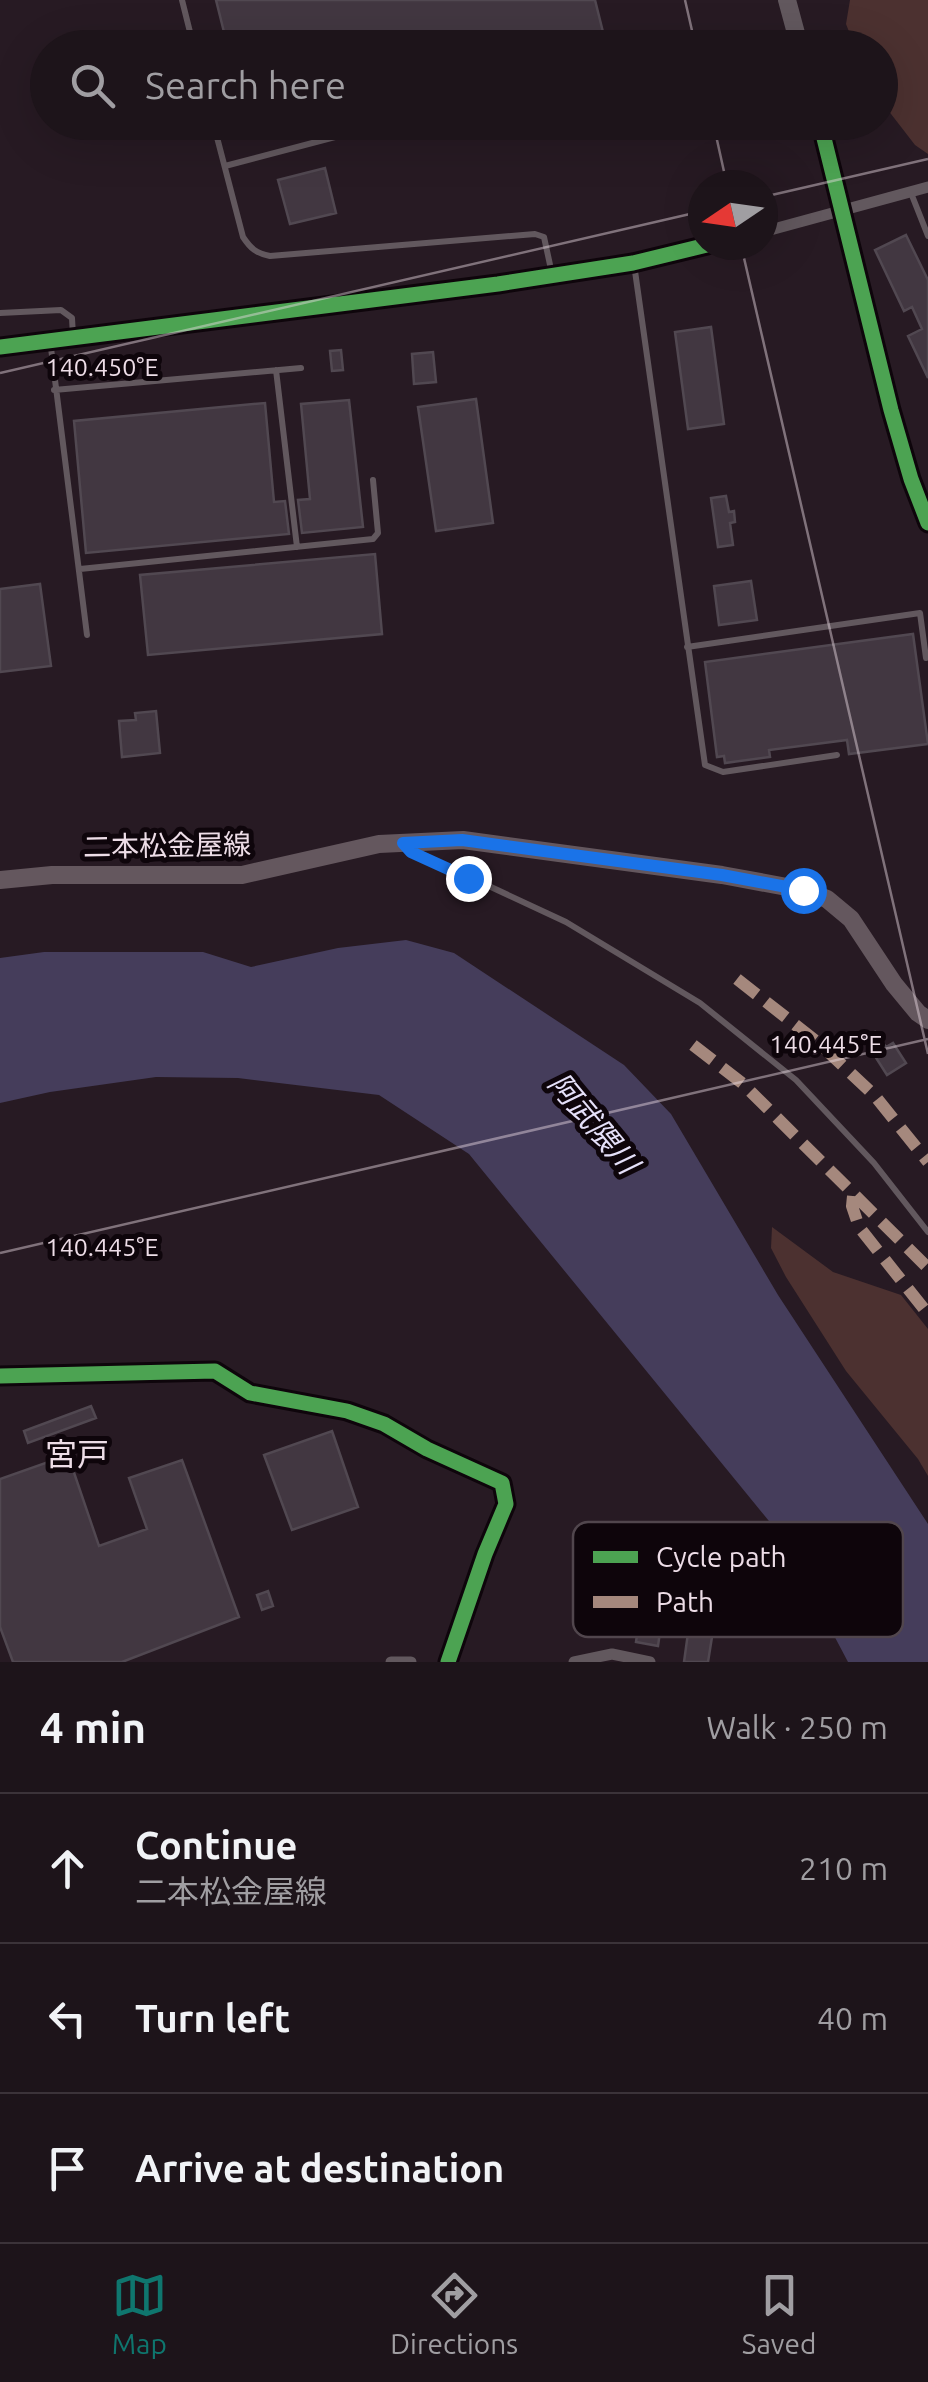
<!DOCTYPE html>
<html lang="en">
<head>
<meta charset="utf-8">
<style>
	:root { --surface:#1d141a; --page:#251d23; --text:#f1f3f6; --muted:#a09ea2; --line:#3b3339; --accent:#0f766e }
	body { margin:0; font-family:Ubuntu,"Noto Sans JP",sans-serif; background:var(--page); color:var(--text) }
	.compass { position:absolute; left:688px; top:170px; width:90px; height:90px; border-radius:50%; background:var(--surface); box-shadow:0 10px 40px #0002; rotate:257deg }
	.stop { position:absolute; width:30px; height:30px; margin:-22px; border:8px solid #1a73e8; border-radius:50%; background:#fff }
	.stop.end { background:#1a73e8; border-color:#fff; box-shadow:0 2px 10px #0008 }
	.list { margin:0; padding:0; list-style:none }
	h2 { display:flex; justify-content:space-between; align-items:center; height:130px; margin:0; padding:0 40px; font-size:42px }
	h2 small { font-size:32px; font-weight:400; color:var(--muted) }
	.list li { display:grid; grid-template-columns:65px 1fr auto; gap:30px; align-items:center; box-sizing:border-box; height:150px; padding:0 40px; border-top:2px solid var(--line) }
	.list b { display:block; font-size:38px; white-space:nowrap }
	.list p { margin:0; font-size:32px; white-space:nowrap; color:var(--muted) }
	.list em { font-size:32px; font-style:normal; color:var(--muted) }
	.icon { flex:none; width:55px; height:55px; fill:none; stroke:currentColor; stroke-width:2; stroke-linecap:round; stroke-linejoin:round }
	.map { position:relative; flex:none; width:928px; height:1662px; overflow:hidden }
	.search { position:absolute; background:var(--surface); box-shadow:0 10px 40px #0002; left:30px; right:30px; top:30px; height:110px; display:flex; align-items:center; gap:25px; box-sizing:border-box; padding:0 35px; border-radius:55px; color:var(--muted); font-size:38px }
	.sheet { height:580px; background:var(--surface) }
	nav { display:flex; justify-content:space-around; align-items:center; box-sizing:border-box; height:140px; border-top:2px solid var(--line); background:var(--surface); font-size:28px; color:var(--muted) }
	nav a { display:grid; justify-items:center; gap:5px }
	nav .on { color:var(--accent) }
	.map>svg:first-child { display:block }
	.green { fill:#4c3130 }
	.water { fill:#453d5b }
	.building { fill:#423741; stroke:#514851; stroke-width:2.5 }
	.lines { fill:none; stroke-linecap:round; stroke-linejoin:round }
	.lane { stroke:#62585e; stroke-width:6 }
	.street { stroke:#62585e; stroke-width:11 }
	.secondary { stroke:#62585e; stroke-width:18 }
	.primary { stroke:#64575e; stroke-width:18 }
	.quiet { stroke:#a5887d; stroke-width:12; stroke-dasharray:25 12; stroke-linecap:butt }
	.cycleway-casing { stroke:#0e050b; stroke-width:21 }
	.cycleway { stroke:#4ca352; stroke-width:15 }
	.route { stroke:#1a73e8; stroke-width:12 }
	.ticks { fill:none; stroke:#eddde7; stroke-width:2.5; stroke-opacity:0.45 }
	.labels { text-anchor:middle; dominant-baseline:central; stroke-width:10; stroke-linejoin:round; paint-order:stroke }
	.street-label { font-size:28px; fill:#eddde7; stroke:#0e050b }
	.water-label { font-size:30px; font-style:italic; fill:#e5e0f9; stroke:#0e050b }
	.quarter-label { font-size:32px; fill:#eddde7; stroke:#0e050b }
	.key { fill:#0e050b; stroke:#51464d; stroke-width:2.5 }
	.key-label { font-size:28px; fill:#eddde7 }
	.ticks-label { font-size:25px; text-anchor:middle; fill:#eddde7; stroke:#0e050b; stroke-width:10; stroke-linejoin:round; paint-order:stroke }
</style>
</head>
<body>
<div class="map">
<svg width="928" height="1662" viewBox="0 0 928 1662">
	<rect width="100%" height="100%" fill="#271a23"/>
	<path class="green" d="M850,0H928V154L915,145L881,101L880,48L855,47L846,24Z
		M772,1227L833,1272L901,1295L928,1329V1476L918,1459L846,1371L786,1277L771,1248Z"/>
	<path class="water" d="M406,940L454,953L624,1065L671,1114L778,1295L928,1524V1662H848L782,1537L469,1154L379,1095L238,1078L156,1077L50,1092L0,1103V958L44,952H203L251,967L338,948Z"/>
	<path class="building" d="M216,0H595L604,36L559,48H228Z
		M325,168L336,213L290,224L278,180Z
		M906,235L928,280V378L908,336L922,329L912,307L904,311L875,250Z
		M711,327L724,424L688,429L675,332Z
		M341,350L343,370L332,371L330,351Z
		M433,352L436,382L414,384L412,354Z
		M476,399L493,523L436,531L418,407Z
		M349,400L363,527L302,533L298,500L310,499L301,404Z
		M265,403L274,502L285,501L289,534L86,553L74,421Z
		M726,496L729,512L734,511L735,522L730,523L733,545L718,547L711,498Z
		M375,554L382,634L148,655L140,575Z
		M751,581L757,620L719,625L714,586Z
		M40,584L51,666L0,672V589Z
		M913,634L928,744L849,754L847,740L769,750L770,757L725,763L724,756L717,757L705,662Z
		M156,711L160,753L122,757L119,721L136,720L135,713Z
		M875,1032L886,1047L893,1043L906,1063L887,1075L864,1039Z
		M91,1406L96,1418L28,1443L24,1431Z
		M332,1431L358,1507L292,1530L264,1455Z
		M68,1455L99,1546L147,1529L129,1478L182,1460L239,1617L122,1662H13L0,1627V1479Z
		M268,1591L273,1606L262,1610L257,1595Z
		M638,1628L660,1632L658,1646L636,1642Z
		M688,1633L712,1637L708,1662H684Z"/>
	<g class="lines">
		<path class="lane" d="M182,0L194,48
			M213,122L243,237C251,249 256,253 270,256L535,234L544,237L552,274
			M225,166L392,122
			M911,193L928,236
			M634,264L705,765L723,772L837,755
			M0,313L61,310L72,318L73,336
			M50,340L87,635
			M276,370L297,547
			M54,390L301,368
			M80,569L373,539L378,533L373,480
			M687,647L920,613L926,658
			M405,847L566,922L700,1003L796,1080L874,1163L928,1232"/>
		<path class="street" d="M763,232L928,187
			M0,347L498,284L633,263L707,245
			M0,1376L215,1371L250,1393L347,1411L384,1424L427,1449L502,1483L506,1504L485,1554L448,1662
			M391,1662H411
			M574,1662L612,1654L650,1662"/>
		<path class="secondary" d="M787,0L800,48
			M820,122L891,410L911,479L928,523"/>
		<path class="primary" d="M0,880L52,875H242L379,844L463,840L722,875L803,890L827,899L851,919L894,984L918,1013L928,1020"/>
		<path class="quiet" d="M737,979L821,1045L875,1096L928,1162
			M693,1045L742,1083L928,1268
			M853,1196L852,1206L859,1227L928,1314"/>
		<defs>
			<path id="cycleway" d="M820,122L891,410L911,479L928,523
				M0,347L498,284L633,263L707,245
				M0,1376L215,1371L250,1393L347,1411L384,1424L427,1449L502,1483L506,1504L485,1554L448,1662"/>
		</defs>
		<use href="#cycleway" class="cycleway-casing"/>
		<use href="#cycleway" class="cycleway"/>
	</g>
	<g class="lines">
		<path class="route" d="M468,878L411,852L403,843L462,840L722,875L803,890"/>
	</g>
	<path class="ticks" d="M685,0L696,48M713,122L727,185M763,197L928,159M741,245L928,1054M0,373L703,211M0,1253L928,1039"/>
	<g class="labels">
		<g class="street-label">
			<text transform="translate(167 845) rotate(-1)">二本松金屋線</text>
		</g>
		<g class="water-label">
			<text transform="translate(594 1123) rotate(50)">阿武隈川</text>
		</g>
		<g class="quarter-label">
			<text x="77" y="1454">宮戸</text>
		</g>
	</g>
	<rect x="573" y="1522" width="330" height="115" rx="15" class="key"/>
	<rect x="593" y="1551" width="45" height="12" fill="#4ca352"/>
	<rect x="593" y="1596" width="45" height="12" fill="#a5887d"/>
	<g class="key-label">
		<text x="656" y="1567">Cycle path</text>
		<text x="656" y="1612">Path</text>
	</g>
	<g class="ticks-label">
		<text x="102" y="376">140.450°E</text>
		<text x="826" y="1053">140.445°E</text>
		<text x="102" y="1256">140.445°E</text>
	</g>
</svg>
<svg class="compass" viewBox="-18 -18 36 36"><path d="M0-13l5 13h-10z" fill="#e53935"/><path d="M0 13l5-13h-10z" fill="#a09ea2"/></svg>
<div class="stop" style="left:803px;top:890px"></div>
<div class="stop end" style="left:468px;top:878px"></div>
<div class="search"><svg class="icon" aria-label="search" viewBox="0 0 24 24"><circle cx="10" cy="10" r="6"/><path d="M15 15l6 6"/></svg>Search here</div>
</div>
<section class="sheet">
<h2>4 min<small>Walk · 250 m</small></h2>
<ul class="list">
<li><svg class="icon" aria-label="ahead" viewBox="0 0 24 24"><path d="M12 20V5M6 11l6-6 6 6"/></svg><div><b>Continue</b><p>二本松金屋線</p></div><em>210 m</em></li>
<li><svg class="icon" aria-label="left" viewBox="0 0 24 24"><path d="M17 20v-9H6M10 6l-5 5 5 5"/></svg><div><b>Turn left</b></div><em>40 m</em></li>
<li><svg class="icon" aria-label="arrive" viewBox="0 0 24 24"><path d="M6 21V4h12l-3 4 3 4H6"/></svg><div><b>Arrive at destination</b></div></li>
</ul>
</section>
<nav>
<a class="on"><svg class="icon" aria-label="map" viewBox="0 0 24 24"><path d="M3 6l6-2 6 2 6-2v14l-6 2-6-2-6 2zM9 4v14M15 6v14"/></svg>Map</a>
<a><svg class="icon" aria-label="directions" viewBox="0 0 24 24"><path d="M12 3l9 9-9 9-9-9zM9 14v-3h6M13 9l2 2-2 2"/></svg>Directions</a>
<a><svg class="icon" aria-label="saved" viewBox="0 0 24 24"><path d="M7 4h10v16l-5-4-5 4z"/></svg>Saved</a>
</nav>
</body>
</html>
